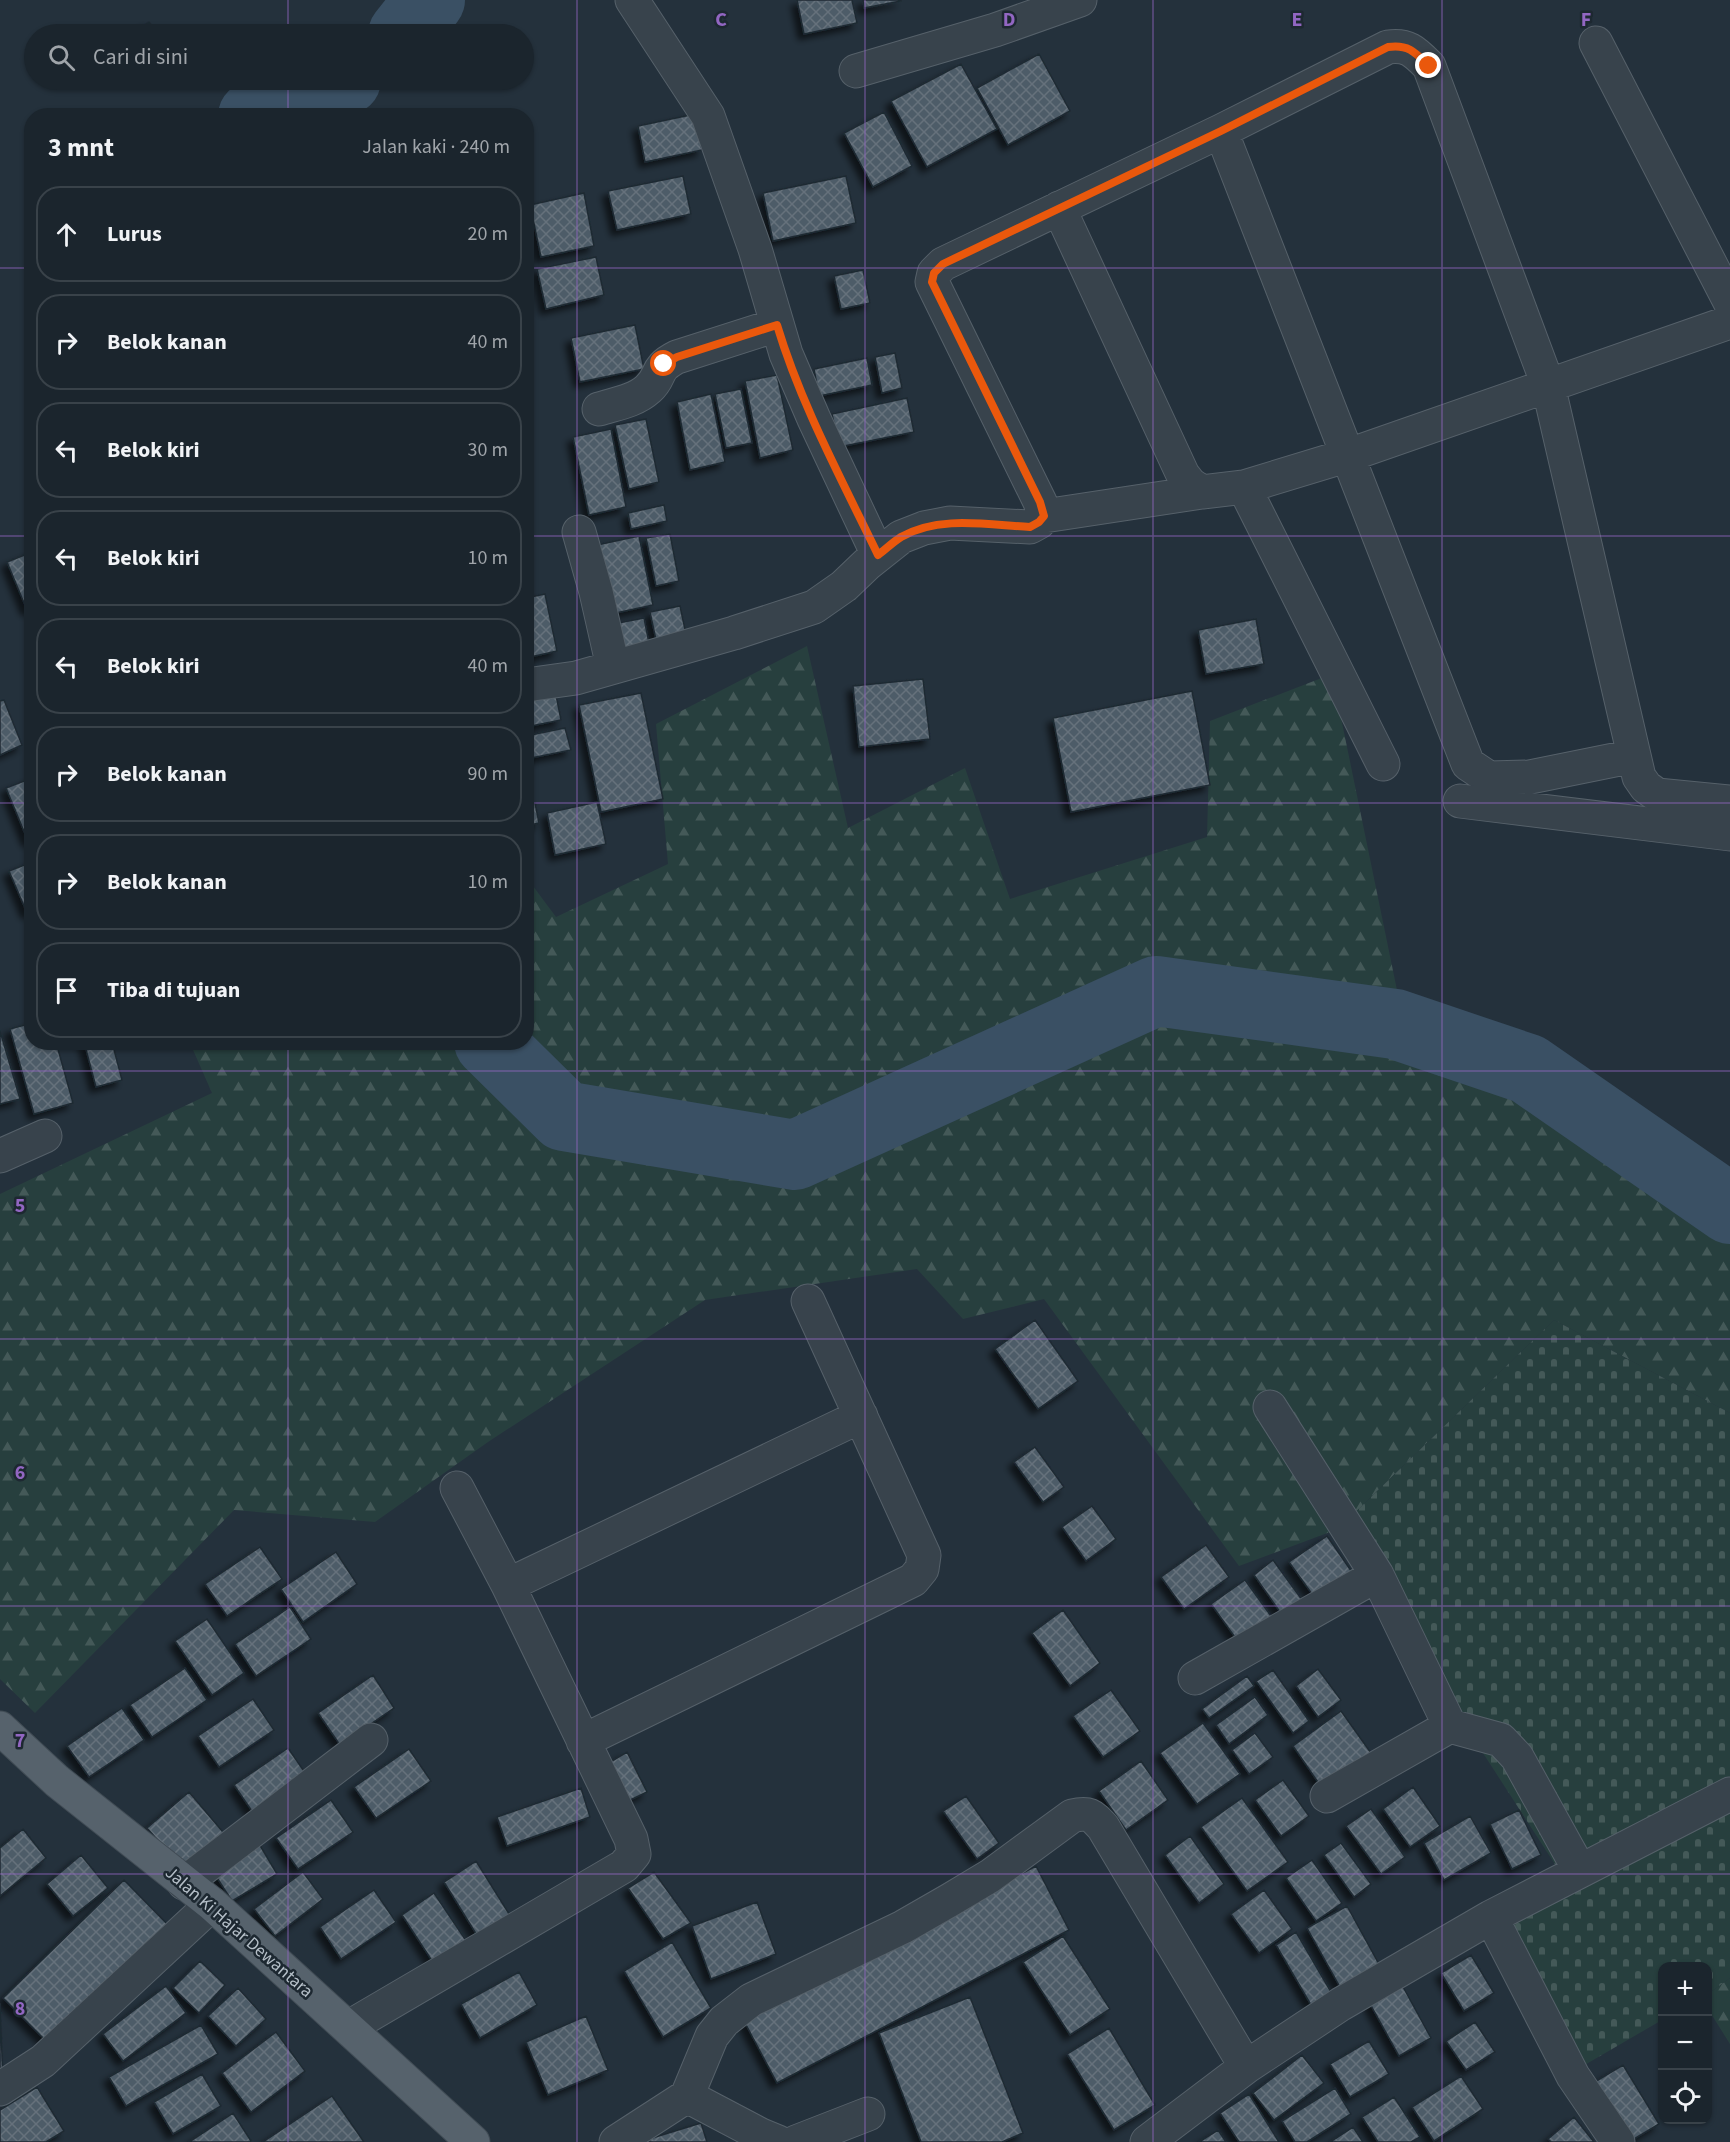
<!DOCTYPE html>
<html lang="id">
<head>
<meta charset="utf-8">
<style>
	:root { --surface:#1b252d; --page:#242d35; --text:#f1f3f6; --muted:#a0a5aa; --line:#394249 }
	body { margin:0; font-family:"Source Sans 3",sans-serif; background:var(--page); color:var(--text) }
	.controls { position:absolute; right:18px; bottom:18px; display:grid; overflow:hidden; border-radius:12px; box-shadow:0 2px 4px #0004 }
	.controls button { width:54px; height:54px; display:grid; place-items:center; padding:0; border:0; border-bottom:2px solid var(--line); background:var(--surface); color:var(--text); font:30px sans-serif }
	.stop { position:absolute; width:18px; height:18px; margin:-14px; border:4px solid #ea580c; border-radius:50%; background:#fff }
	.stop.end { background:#ea580c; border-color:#fff; box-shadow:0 2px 6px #0008 }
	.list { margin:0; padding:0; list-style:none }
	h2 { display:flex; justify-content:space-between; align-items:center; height:78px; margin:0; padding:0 24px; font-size:26px }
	h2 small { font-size:20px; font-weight:400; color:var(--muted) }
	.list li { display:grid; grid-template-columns:39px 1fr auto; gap:18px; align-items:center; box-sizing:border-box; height:96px; margin:0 12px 12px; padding:0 12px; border:2px solid var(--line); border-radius:24px }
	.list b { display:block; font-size:22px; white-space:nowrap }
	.list em { font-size:20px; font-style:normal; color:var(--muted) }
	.icon { flex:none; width:33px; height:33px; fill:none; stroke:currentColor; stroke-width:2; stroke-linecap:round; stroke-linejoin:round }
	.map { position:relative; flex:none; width:1730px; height:2142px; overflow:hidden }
	.search { position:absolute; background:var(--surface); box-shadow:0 2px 4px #0004; left:24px; top:24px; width:510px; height:66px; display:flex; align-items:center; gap:15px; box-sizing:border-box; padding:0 21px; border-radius:33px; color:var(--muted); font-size:22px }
	.panel { position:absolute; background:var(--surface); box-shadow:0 2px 4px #0004; left:24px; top:108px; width:510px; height:942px; border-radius:24px }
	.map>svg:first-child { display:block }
	.forest { fill:url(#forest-firs) }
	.cemetery { fill:url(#cemetery-stones) }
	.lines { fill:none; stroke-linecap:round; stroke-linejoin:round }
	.river { stroke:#3a5064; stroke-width:70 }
	.building { fill:url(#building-cross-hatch); stroke:#1f2a33; stroke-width:1.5; filter:url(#shadow) }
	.minor-casing { stroke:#56616a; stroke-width:35 }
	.major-casing { stroke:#414c55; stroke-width:35 }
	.minor { stroke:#38434c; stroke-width:33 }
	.major { stroke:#56626c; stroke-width:33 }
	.route { stroke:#ea580c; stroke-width:8 }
	.grid { fill:none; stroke:#9266c2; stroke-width:1.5; stroke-opacity:0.55 }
	.labels { text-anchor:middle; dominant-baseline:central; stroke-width:5; stroke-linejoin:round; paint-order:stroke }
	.street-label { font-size:18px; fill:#b4bec7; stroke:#1d2831 }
	.grid-label { font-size:20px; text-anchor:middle; font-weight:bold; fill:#9266c2; stroke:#1d2831; stroke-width:5; stroke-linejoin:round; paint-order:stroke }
</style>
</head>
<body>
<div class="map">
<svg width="1730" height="2142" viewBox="0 0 1730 2142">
	<defs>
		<pattern id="forest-firs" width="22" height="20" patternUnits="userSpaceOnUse" patternTransform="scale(1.5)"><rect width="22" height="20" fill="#273f3e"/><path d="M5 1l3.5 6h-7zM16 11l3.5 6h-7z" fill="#445958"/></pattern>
		<pattern id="cemetery-stones" width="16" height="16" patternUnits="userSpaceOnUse" patternTransform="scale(1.5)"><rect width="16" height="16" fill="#273f3e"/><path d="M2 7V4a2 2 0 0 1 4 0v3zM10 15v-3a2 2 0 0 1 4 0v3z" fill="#445958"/></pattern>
		<pattern id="building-cross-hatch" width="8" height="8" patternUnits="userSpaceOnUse" patternTransform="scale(1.5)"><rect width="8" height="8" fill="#4e5b67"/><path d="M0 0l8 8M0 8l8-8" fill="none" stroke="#65717b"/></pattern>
		<filter id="shadow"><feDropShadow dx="-5.5" dy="5.5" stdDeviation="3" flood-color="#0009"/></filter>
	</defs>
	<rect width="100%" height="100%" fill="#24313c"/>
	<path class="forest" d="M807,646L848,828L965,768L1010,899L1207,837L1210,721L1332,674L1398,995L1678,1162L1730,1217V1413L1554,1320L1338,1529L1239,1566L1044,1299L963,1319L917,1269L705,1300L488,1442L375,1522L234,1510L35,1713L0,1679V1194L212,1093L190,1043L526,1042L527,878L556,917L668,864L656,724Z
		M1730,1978V2044L1708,2009V1994Z"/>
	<path class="cemetery" d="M1554,1320L1730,1413V1978L1708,1994V1966H1662V2020L1576,2070L1499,1932L1571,1889L1338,1529Z"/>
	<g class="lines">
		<path class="river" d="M403,34L430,0
			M253,116L346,80
			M489,1042L564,1116L795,1155L1156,991L1395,1024L1528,1069L1730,1209"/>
	</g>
	<path class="building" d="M797,0H852L857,23L804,34Z
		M863,0H901V1L864,8Z
		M149,22L157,34H130Z
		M1039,54L1070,111L1008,145L977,88Z
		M961,64L997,129L927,167L891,101Z
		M884,112L912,166L873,187L844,133Z
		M695,114L702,150L645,162L638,126Z
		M683,176L691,214L617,230L608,191Z
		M846,176L856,223L773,241L763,193Z
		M584,193L594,246L541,257L530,205Z
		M596,257L604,295L546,309L537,269Z
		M863,270L870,303L841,309L834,276Z
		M635,325L644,369L580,382L571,338Z
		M895,353L902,388L882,393L875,357Z
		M867,358L872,385L819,396L814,369Z
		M777,375L793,450L760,458L745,381Z
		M741,389L752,443L726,448L715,394Z
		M711,394L725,462L690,470L677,402Z
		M907,398L914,432L839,447L832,414Z
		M646,419L659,482L629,489L615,425Z
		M611,429L626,507L589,515L573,437Z
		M664,505L667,521L631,529L628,513Z
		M670,534L679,581L656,586L646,538Z
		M639,536L653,605L611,614L597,545Z
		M32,552V608L27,610L7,562Z
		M545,594L557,651L526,658V598Z
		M680,606L686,634L656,640L650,612Z
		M644,618L650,648L614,655L608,625Z
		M1256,619L1264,664L1206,674L1198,630Z
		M923,679L930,739L859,747L853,686Z
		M555,690L561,720L526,727V696Z
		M1192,691L1210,785L1071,812L1053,718Z
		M641,693L663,799L601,812L579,705Z
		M4,700L22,745L0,755V701Z
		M565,728L571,750L526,759V736Z
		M32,778V840L28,841L6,788Z
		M597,802L606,844L555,855L547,813Z
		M535,803L539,823L526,826V805Z
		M32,862V911L27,913L9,871Z
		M32,1023V1042H56L73,1103L34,1114L10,1029Z
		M0,1031L20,1099L0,1104Z
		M84,1042H112L122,1080L96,1087Z
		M1035,1320L1078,1381L1038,1409L995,1349Z
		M1035,1447L1064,1487L1043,1502L1014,1462Z
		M1092,1506L1116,1539L1086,1561L1062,1527Z
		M1327,1536L1354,1575L1317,1601L1289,1562Z
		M1206,1545L1229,1577L1184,1609L1161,1577Z
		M260,1547L282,1579L227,1616L205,1584Z
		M336,1552L357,1584L303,1622L281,1589Z
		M1273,1560L1308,1608L1287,1622L1254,1575Z
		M1245,1580L1271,1616L1237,1640L1211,1604Z
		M290,1607L311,1639L256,1676L235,1644Z
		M1063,1610L1100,1663L1070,1686L1032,1633Z
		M207,1619L244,1673L212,1695L175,1641Z
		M185,1668L207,1700L152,1737L130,1705Z
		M1318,1669L1341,1700L1318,1717L1296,1686Z
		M1273,1670L1309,1721L1293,1733L1256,1681Z
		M373,1675L394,1708L340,1745L318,1713Z
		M1247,1676L1254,1686L1209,1718L1202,1709Z
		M1111,1690L1140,1731L1103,1757L1073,1716Z
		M1255,1697L1268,1715L1229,1744L1216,1725Z
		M253,1699L274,1730L219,1767L198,1736Z
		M122,1708L144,1740L89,1777L67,1746Z
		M1341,1711L1371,1753L1322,1788L1293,1746Z
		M1203,1723L1240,1774L1197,1804L1160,1753Z
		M1255,1733L1273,1757L1249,1774L1232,1750Z
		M288,1748L310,1780L256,1817L234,1785Z
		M409,1749L431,1781L376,1818L354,1787Z
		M627,1752L647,1792L626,1802L607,1764Z
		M1141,1761L1168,1800L1126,1830L1099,1791Z
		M1283,1780L1309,1816L1281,1836L1255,1800Z
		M1413,1787L1440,1826L1410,1847L1383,1809Z
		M581,1788L590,1817L507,1846L497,1817Z
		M189,1792L228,1838L187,1874L147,1828Z
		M966,1796L999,1843L977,1859L943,1811Z
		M1242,1798L1288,1862L1247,1891L1201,1827Z
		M331,1800L353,1832L298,1869L276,1838Z
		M1371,1809L1405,1857L1381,1874L1346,1826Z
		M1519,1810L1541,1855L1512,1869L1490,1824Z
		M1470,1816L1491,1853L1444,1880L1424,1843Z
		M23,1829L46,1858L0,1896V1848Z
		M1190,1836L1224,1884L1199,1903L1165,1855Z
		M258,1842L277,1874L232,1901L212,1870Z
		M1341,1843L1371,1884L1354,1897L1324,1855Z
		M81,1855L108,1888L73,1916L47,1884Z
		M1312,1860L1342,1903L1316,1921L1286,1878Z
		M476,1861L511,1917L478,1937L444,1882Z
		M1036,1866L1069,1930L777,2083L744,2021Z
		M303,1872L323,1899L275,1936L254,1909Z
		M654,1872L691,1923L663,1939L628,1888Z
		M124,1880L171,1928L51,2046L3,1998Z
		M374,1890L396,1922L341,1959L320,1927Z
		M1264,1890L1292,1929L1259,1953L1231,1914Z
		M434,1893L471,1948L438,1970L402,1915Z
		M757,1902L776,1954L711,1979L692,1926Z
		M1347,1906L1380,1966L1340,1987L1307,1928Z
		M1296,1932L1331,1992L1311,2005L1276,1945Z
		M1063,1936L1110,2009L1070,2035L1023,1962Z
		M672,1942L711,2008L663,2037L624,1971Z
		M1471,1955L1494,1993L1464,2011L1441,1973Z
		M200,1961L225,1985L199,2013L173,1988Z
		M519,1972L537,2005L480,2038L461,2004Z
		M1402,1985L1431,2038L1399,2056L1369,2002Z
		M166,1986L186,2013L123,2061L103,2034Z
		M238,1988L266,2019L236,2046L208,2016Z
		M970,1997L1023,2133L1002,2142H921L879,2033Z
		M0,2003L3,2082L0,2083Z
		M586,2016L608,2070L548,2095L526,2042Z
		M1475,2022L1495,2052L1466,2070L1446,2041Z
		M201,2025L218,2054L126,2106L109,2077Z
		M1109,2028L1155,2105L1114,2130L1067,2054Z
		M276,2032L305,2071L251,2112L222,2073Z
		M1369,2041L1389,2074L1350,2097L1330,2064Z
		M1302,2055L1324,2083L1274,2120L1253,2093Z
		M1623,2065L1659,2124L1629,2142L1593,2083Z
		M202,2074L221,2106L173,2134L154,2102Z
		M1461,2076L1483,2109L1434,2141L1412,2107Z
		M37,2087L64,2131L46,2142H0V2110Z
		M1335,2088L1351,2114L1307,2142H1295L1282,2121Z
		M1249,2094L1279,2142H1239L1220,2113Z
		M332,2096L364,2142H263Z
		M1394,2097L1420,2137L1411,2142H1378L1362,2117Z
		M233,2113L251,2141L250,2142H189Z
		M1574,2117L1594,2142H1551L1548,2139Z
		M701,2123L707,2142H650L649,2139Z
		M1353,2127L1363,2142H1330Z
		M1218,2130L1226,2142H1199Z"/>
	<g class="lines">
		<defs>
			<path id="minor" d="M632,0L708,116L755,249L786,354L814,419L878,555
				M1596,43L1730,302
				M856,71L995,30L1080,0
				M1221,131L1468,764L1489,778L1530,777L1634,756
				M1059,208L1183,475L1190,484L1202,492L1244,487L1349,455L1730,322
				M599,409C615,404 635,401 648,389C663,376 653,369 677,357L777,325
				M1244,487L1383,764
				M1044,516L1202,492
				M579,532L596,592L613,667
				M526,685L576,678L734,633L814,607L844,586L867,564L901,537L924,528L950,523L1030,527L1039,522L1044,516L1040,502L932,282L934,273L943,264L1221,131L1388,47C1408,44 1415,52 1429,66L1548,385L1639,777L1646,787L1657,795L1730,802
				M1460,801L1730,834
				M0,1156L45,1136
				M1270,1407L1377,1575
				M508,1585L861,1416
				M1195,1678L1377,1575L1450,1726L1501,1740L1517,1757L1580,1871
				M583,1741L913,1580L922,1569L924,1555L808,1301
				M1327,1796L1450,1726
				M184,1883L371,1740
				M1491,1917L1573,2076L1618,2142
				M349,2027L624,1866L634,1854L631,1839L508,1585L457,1488
				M0,2089L43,2061L212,1904
				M687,2096L761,2135L778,2142
				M616,2142L687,2096L712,2036L724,2021L751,2000L903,1927L950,1900L990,1876L1072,1816C1089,1812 1092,1815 1103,1827L1246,2067
				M796,2142L868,2114
				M1147,2142L1246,2067L1341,2004L1491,1917L1730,1794"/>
			<path id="major" d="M0,1728L57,1781L212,1904L473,2142"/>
		</defs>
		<use href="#minor" class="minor-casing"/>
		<use href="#major" class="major-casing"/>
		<use href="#minor" class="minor"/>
		<use href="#major" class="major"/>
	</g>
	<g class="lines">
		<path class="route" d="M664,364L677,357L777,325C801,405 842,480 878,555C886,549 893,542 901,537C939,515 988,525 1030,527L1039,522L1044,516L1040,502L932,282L934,273L943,264L1221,131L1388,47C1408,44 1415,52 1429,66"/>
	</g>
	<path class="grid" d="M288,0V34M577,0V2142M865,0V2142M1153,0V2142M1442,0V2142M288,80V116M0,268H32M526,268H1730M0,536H32M526,536H1730M0,803H32M526,803H1730M288,1042V2142M0,1071H1730M0,1339H1730M0,1606H1730M0,1874H1730"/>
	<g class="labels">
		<g class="street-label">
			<text transform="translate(239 1932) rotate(41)">Jalan Ki Hajar Dewantara</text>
		</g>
	</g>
	<g class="grid-label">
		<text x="721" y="26">C</text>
		<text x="1009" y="26">D</text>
		<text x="1297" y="26">E</text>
		<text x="1586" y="26">F</text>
		<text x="20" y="1212">5</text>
		<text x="20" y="1479">6</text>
		<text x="20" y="1747">7</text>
		<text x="20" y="2015">8</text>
	</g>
</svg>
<div class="controls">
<button>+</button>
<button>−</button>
<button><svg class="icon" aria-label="locate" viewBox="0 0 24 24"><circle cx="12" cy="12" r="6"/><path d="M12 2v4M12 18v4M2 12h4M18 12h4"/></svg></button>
</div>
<div class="stop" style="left:664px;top:364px"></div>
<div class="stop end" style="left:1429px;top:66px"></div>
<div class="search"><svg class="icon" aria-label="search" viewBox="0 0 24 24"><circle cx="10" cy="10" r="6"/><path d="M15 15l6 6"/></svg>Cari di sini</div>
<section class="panel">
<h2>3 mnt<small>Jalan kaki · 240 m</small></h2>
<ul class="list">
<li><svg class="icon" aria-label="ahead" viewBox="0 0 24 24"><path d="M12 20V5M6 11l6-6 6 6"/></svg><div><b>Lurus</b></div><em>20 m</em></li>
<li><svg class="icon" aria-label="right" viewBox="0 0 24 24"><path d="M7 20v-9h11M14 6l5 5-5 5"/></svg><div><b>Belok kanan</b></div><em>40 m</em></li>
<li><svg class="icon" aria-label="left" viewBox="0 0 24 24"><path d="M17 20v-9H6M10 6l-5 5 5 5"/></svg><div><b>Belok kiri</b></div><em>30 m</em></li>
<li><svg class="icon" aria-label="left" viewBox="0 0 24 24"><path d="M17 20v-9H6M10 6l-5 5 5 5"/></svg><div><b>Belok kiri</b></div><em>10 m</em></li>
<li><svg class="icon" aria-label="left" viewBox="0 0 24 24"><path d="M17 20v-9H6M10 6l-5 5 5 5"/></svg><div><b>Belok kiri</b></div><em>40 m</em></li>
<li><svg class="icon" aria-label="right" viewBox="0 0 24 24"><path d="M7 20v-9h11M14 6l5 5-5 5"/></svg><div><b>Belok kanan</b></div><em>90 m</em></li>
<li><svg class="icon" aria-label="right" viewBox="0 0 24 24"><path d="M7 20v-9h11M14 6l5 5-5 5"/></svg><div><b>Belok kanan</b></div><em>10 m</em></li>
<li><svg class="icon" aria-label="arrive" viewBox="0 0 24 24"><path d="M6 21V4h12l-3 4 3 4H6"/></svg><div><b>Tiba di tujuan</b></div></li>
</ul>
</section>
</div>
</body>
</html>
